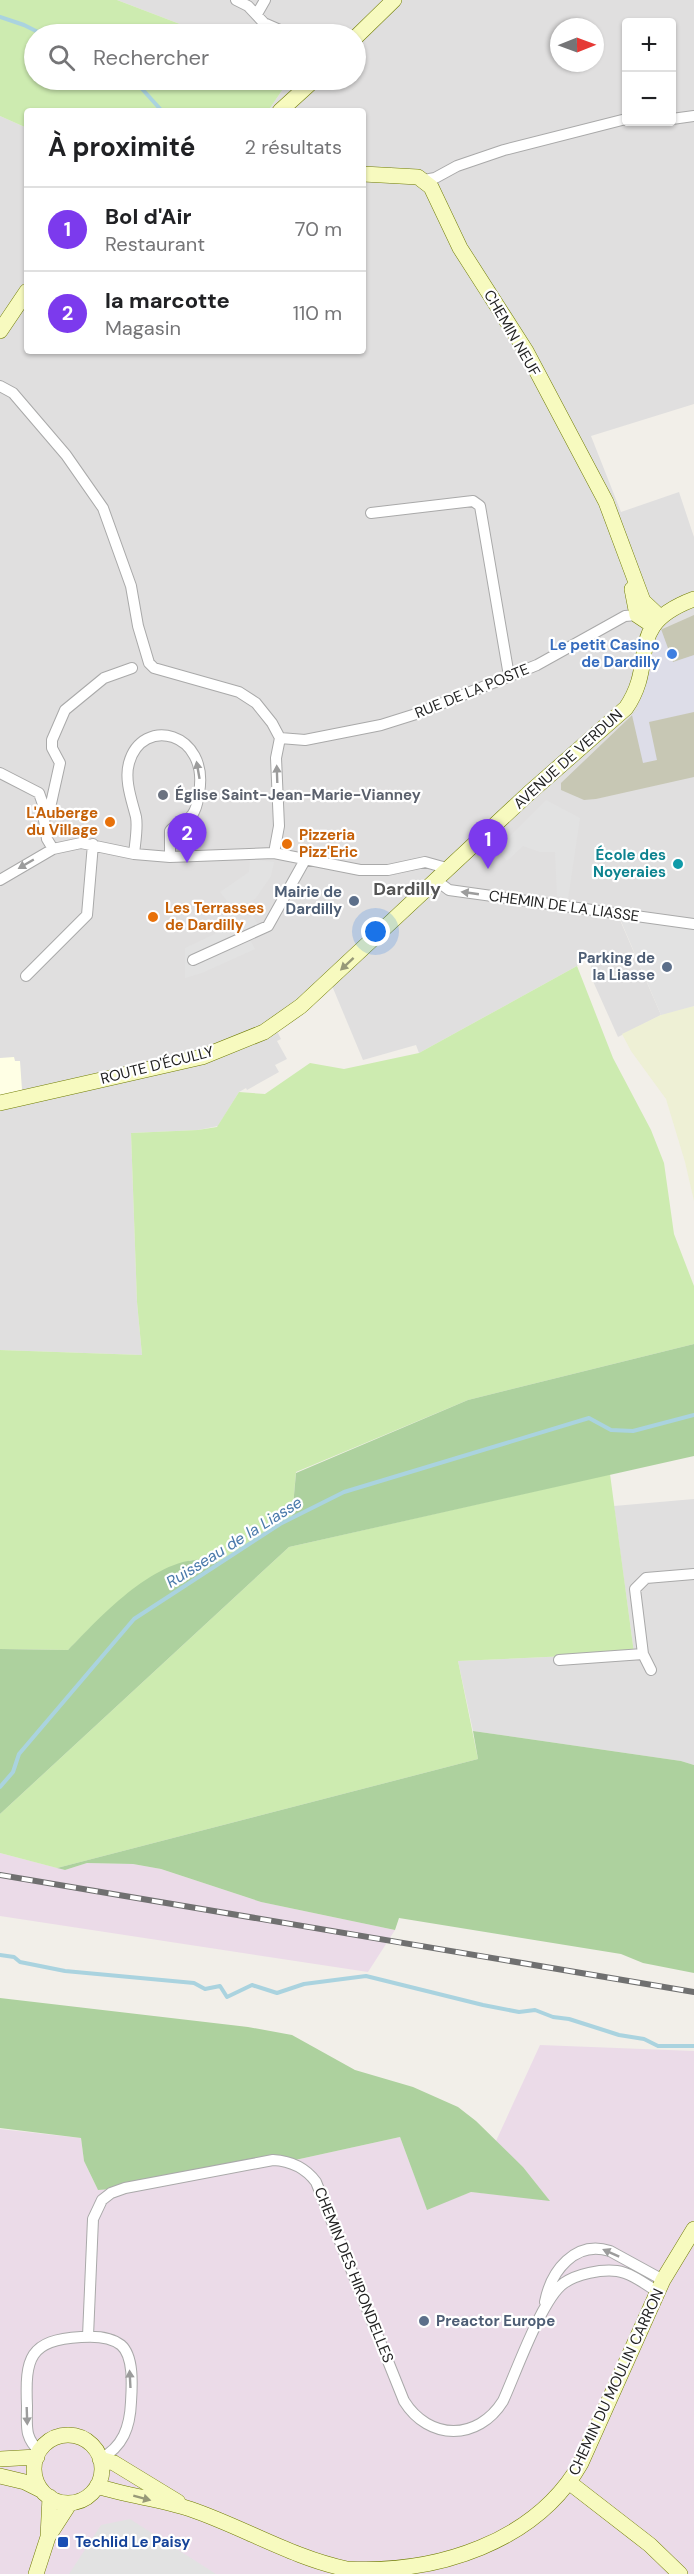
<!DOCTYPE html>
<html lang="fr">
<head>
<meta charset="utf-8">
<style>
	:root { --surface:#fff; --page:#f6f6f6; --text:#202124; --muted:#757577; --line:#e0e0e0; --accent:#7c3aed }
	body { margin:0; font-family:"DM Sans",sans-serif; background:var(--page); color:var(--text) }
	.controls { position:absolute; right:18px; top:18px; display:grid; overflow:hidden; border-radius:6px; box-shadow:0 2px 4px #0004 }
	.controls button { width:54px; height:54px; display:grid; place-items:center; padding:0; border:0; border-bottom:2px solid var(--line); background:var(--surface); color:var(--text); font:30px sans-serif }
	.compass { position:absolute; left:550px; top:18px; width:54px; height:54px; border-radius:50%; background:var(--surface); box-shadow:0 2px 4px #0004; rotate:89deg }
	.you { position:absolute; left:376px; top:932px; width:21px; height:21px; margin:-15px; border:4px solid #fff; border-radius:50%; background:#1a73e8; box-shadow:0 0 0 9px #1a73e833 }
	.badge { display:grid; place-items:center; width:39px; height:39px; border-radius:50%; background:var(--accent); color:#fff; font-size:20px; font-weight:700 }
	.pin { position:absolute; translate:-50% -50px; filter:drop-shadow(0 2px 3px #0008) }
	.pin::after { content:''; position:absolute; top:32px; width:21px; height:18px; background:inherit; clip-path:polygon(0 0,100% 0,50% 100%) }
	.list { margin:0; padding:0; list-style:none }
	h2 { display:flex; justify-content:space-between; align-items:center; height:78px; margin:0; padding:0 24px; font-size:26px }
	h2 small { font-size:20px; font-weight:400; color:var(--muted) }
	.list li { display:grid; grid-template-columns:39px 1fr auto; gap:18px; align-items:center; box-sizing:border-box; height:84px; padding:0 24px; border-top:2px solid var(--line) }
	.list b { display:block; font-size:22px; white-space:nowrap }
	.list p { margin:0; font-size:20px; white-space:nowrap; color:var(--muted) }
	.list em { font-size:20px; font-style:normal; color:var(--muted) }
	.icon { flex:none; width:33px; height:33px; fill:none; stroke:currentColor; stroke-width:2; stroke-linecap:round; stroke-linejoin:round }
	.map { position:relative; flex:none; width:694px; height:2574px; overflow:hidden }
	.search { position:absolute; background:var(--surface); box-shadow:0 2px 4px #0004; left:24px; top:24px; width:342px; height:66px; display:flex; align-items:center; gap:15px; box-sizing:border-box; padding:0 21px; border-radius:33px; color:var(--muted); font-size:22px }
	.panel { position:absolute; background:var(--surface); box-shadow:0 2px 4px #0004; left:24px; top:108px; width:342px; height:246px; border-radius:6px }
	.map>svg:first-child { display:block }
	.residential { fill:#e0dfdf; fill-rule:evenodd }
	.industrial { fill:#ebdbe8 }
	.education { fill:#ffffe5 }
	.construction { fill:#c7c7b4 }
	.farmland { fill:#eef0d5 }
	.grass { fill:#cdebb0 }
	.forest { fill:#add19e }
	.parking { fill:#e2e2e2 }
	.plaza { fill:#dddde8 }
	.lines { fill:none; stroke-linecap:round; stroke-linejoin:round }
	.stream { stroke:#aad3df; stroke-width:4 }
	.street-casing { stroke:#a9a9a9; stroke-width:12 }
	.secondary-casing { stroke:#707d05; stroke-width:16 }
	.street { stroke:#fff; stroke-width:10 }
	.secondary { stroke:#f7fabf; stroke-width:15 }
	.rail-casing { stroke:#707070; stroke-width:6 }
	.rail { stroke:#fff; stroke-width:4; stroke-dasharray:11; stroke-linecap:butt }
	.oneway { fill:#9c9c9c }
	.oneway2 { fill:#979978 }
	.shop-dot { fill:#3f7fe0; stroke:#fff; stroke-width:2 }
	.worship-dot { fill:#6b7280; stroke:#fff; stroke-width:2 }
	.food-dot { fill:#e8710a; stroke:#fff; stroke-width:2 }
	.culture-dot { fill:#0f9aa8; stroke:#fff; stroke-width:2 }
	.service-dot { fill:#5c6f8a; stroke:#fff; stroke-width:2 }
	.transit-dot { fill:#1a4fb4; stroke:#fff; stroke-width:2 }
	.labels { text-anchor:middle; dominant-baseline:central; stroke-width:4.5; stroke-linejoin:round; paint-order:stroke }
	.street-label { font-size:15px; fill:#222; stroke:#fff }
	.shop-label { font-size:15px; font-weight:bold; fill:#366cbe; stroke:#fff; text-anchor:end }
	.worship-label { font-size:15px; font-weight:bold; fill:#5b616d; stroke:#fff; text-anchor:start }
	.food-label { font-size:15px; font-weight:bold; fill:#c56008; stroke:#fff; text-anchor:start }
	.culture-label { font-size:15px; font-weight:bold; fill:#0d838f; stroke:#fff; text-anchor:end }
	.service-label { font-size:15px; font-weight:bold; fill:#4e5e75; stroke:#fff; text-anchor:end }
	.transit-label { font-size:15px; font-weight:bold; fill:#164399; stroke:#fff; text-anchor:start }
	.water-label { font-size:16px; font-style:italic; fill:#4a7aab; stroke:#fff }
	.quarter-label { font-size:18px; font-weight:bold; fill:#555; stroke:#fff }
</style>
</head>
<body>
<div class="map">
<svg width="694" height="2574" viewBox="0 0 694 2574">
	<rect width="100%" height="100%" fill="#f2efe9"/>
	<path class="residential" d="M117,0H694V404L591,436L621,512L679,492L694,537V929L620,920L661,1015L618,1037L592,979L591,965L584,958L577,966L419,1053L416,1045L363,1060L330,981L274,1025L281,1039L277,1041L287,1059L275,1065L279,1072L247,1090L246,1088L239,1092L218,1126L198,1130L131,1133L137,1302L142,1355L0,1350V116L27,128V351H363V111H268L283,89L295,80H356V34H206ZM626,22H672V122H626ZM559,27H595V63H559Z
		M694,1499V1765L681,1761L473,1731L458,1661L634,1653L614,1506Z"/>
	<path class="industrial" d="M0,1853L65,1870L87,1863L133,1864L161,1869L261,1902L395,1930L368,1972L0,1916Z
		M540,2045L694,2051V2574H0V2129L81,2138L84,2161L98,2190L286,2162L400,2137L427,2209L471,2192L549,2200L523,2167L496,2141Z"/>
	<path class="education" d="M14,1057L15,1061H20L22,1090L0,1096V1058Z"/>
	<path class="construction" d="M694,615V777L596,799L584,800L561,790V783L650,698L658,631Z"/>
	<path class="farmland" d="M694,1006V1201L685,1162L666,1099L631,1051L622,1034L665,1013Z"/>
	<path class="grass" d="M0,0H117L206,34H34V80H295L283,89L268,111H27V128L0,116Z
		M577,966L613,1058L651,1130L664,1163L674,1234L694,1286V1344L468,1400L296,1472L292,1517L219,1562L191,1560L160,1572L90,1628L68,1650L0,1649V1350L142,1355L137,1302L131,1133L198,1130L217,1127L239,1092L265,1094L310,1063L344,1069L419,1053Z
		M610,1474L634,1653L458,1661L478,1759L57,1868L0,1853V1814L289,1547Z"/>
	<path class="forest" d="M694,1344V1456L289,1547L0,1814V1649L68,1650C102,1615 165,1545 219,1562L292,1517L296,1473L468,1400Z
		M473,1731L681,1761L694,1765V1973L643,1963L621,1954L399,1918L395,1930L261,1902L161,1869L133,1864L87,1863L65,1870L57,1868L478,1759Z
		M0,1998L248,2027L292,2035L355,2070L413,2087L458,2107L476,2121L523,2167L550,2201L471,2192L427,2210L400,2137L286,2162L125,2188L98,2190L84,2161L81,2138L0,2128Z"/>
	<path class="parking" d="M546,800L580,818L568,899L557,896L555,852H540L523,846L507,861L497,849Z
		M250,859L274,862L271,876L256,898L236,912L220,892L249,872Z
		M253,916L263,934L250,940L255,949L202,973L185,978V948Z
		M620,919L694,929V1006L661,1015Z
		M130,2519L216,2574H69L101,2525Z"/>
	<path class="plaza" d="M661,629L673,662L694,655V712L649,722L657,760L643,763L632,715L638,709L658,631Z"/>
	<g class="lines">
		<path class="stream" d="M0,17L24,25L42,34
			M134,80L162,111
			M0,1787L13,1772L19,1754L134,1619L280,1524L344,1492L589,1418L611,1430L633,1431L694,1415
			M0,1955L14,1957L20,1962L65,1971L194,1983L205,1989L220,1986L227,1997L252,1985L277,1993L304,1984L366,1976L483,2005L519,2012L535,2010L553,2017L569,2019L619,2035L644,2039L658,2046H694"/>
		<defs>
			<path id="street" d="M236,0L248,6L264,23L289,34
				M257,14L265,0
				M672,119L694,116
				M424,180L435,178L457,166L504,150L626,119
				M0,386L13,393L66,455L103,508L131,586L138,626L149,663L154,668L239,692L256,703L272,723L280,738L276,758L279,826L274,853
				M371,513L473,501L480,506L509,676
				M280,738L305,740L381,725L416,714L537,665L625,616L637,615
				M0,773L39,793L46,813
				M53,849L47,839L44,820L50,808L60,763L52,748V740L65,710L104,678L132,668
				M134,854C135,843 138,828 136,817C132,801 124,780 129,763C142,715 210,732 199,793C198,800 197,809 192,815C187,822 176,823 170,831V857
				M0,880L53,849L81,843L134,854L170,857L274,853L360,870H388L425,862L450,869
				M437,881L449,890L694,924
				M193,960L268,926L305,860
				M26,976L87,915L93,844
				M559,1660L643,1654
				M651,1670L643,1654L635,1589L646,1578L694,1574
				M545,2302C551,2271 575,2240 610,2251L663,2280
				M88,2336L93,2219L102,2200L111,2193L125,2188L273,2160C291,2161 305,2167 316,2182L404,2401C429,2441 478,2441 503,2401C515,2375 542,2298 564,2283C577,2274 601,2269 617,2271C631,2273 645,2284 658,2292
				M40,2452C24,2437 27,2427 27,2406C25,2358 29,2340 81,2337C94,2336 110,2336 121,2345C134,2356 132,2386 131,2402C130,2427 123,2447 100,2459"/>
			<path id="secondary" d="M356,37L394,0
				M280,111L314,80
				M363,174L418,177L431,187L460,248L526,351L606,502L643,601L660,617
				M0,331L27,291
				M632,589L637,615L652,625
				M0,1103L202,1057L264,1032L301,1006L528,794L626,708C659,660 622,626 694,599
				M34 2469a34 34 0 1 1 68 0a34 34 0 1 1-68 0Z
				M0,2459L37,2457
				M100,2459L114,2463L178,2502
				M0,2476L25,2482L41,2490
				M570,2483L650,2545L680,2574
				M97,2486C127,2496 160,2499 190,2509C243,2527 293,2558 347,2569C437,2574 536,2542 581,2463L663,2280L694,2229
				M48,2537L70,2503
				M36,2574L48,2537L50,2497"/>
		</defs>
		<use href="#street" class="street-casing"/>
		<use href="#secondary" class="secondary-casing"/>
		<use href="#street" class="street"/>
		<use href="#secondary" class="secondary"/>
		<defs>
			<path id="rail" d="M0,1875L694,1992"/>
		</defs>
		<use href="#rail" class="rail-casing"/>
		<use href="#rail" class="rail"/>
	</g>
	<defs><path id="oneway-solid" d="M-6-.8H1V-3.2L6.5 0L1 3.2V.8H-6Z" transform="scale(1.5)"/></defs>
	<g class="oneway">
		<use href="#oneway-solid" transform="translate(198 770) rotate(-100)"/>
		<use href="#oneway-solid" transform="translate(277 774) rotate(-92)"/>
		<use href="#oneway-solid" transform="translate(26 864) rotate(150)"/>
		<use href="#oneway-solid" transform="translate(470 893) rotate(-172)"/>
		<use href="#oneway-solid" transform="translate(611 2253) rotate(-156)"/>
		<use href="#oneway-solid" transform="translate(130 2379) rotate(-93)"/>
		<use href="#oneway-solid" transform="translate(27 2416) rotate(88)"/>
	</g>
	<g class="oneway2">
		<use href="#oneway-solid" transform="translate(347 964) rotate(137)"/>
		<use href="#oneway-solid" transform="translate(142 2498) rotate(15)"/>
	</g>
	<circle class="shop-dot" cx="672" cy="654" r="6"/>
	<circle class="worship-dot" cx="163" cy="795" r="6"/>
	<g class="food-dot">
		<circle cx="110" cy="822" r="6"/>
		<circle cx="287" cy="844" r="6"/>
		<circle cx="153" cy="917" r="6"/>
	</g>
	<circle class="culture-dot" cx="678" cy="864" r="6"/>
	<g class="service-dot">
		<circle cx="354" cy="901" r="6"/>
		<circle cx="667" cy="967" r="6"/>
		<circle cx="424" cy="2321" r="6"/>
	</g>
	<rect class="transit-dot" x="57" y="2536" width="12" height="12" rx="3"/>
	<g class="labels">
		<g class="street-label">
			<text transform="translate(512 333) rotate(60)">CHEMIN NEUF</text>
			<text transform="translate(472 691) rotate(-22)">RUE DE LA POSTE</text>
			<text transform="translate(568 759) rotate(-42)">AVENUE DE VERDUN</text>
			<text transform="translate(564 906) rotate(8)">CHEMIN DE LA LIASSE</text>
			<text transform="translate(157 1065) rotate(-14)">ROUTE D'ÉCULLY</text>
			<text transform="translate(354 2275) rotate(68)">CHEMIN DES HIRONDELLES</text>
			<text transform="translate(616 2382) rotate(-65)">CHEMIN DU MOULIN CARRON</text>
		</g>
		<g class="shop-label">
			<text x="660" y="645">Le petit Casino<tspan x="660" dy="17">de Dardilly</tspan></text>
		</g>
		<g class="worship-label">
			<text x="175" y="795">Église Saint-Jean-Marie-Vianney</text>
		</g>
		<g class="food-label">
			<text x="98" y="813" text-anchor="end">L'Auberge<tspan x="98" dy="17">du Village</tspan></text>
			<text x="299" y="835">Pizzeria<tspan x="299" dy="17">Pizz'Eric</tspan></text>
			<text x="165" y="908">Les Terrasses<tspan x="165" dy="17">de Dardilly</tspan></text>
		</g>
		<g class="culture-label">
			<text x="666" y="855">École des<tspan x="666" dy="17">Noyeraies</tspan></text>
		</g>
		<g class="service-label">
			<text x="342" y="892">Mairie de<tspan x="342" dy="17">Dardilly</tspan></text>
			<text x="655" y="958">Parking de<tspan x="655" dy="17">la Liasse</tspan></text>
			<text x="436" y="2321" text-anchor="start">Preactor Europe</text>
		</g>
		<g class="transit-label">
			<text x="75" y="2542">Techlid Le Paisy</text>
		</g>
		<g class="water-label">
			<text transform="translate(234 1542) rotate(-32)">Ruisseau de la Liasse</text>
		</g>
		<g class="quarter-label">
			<text x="407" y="889">Dardilly</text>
		</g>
	</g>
</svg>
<div class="controls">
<button>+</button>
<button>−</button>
</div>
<svg class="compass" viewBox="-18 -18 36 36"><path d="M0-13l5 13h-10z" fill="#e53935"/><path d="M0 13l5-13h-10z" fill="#757577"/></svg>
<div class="you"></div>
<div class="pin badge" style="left:488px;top:869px">1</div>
<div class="pin badge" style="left:187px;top:863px">2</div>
<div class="search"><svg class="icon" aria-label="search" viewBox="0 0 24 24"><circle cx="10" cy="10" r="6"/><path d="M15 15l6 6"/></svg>Rechercher</div>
<section class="panel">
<h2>À proximité<small>2 résultats</small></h2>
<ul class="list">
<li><span class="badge">1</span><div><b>Bol d'Air</b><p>Restaurant</p></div><em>70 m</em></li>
<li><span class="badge">2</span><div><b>la marcotte</b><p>Magasin</p></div><em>110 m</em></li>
</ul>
</section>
</div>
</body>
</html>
